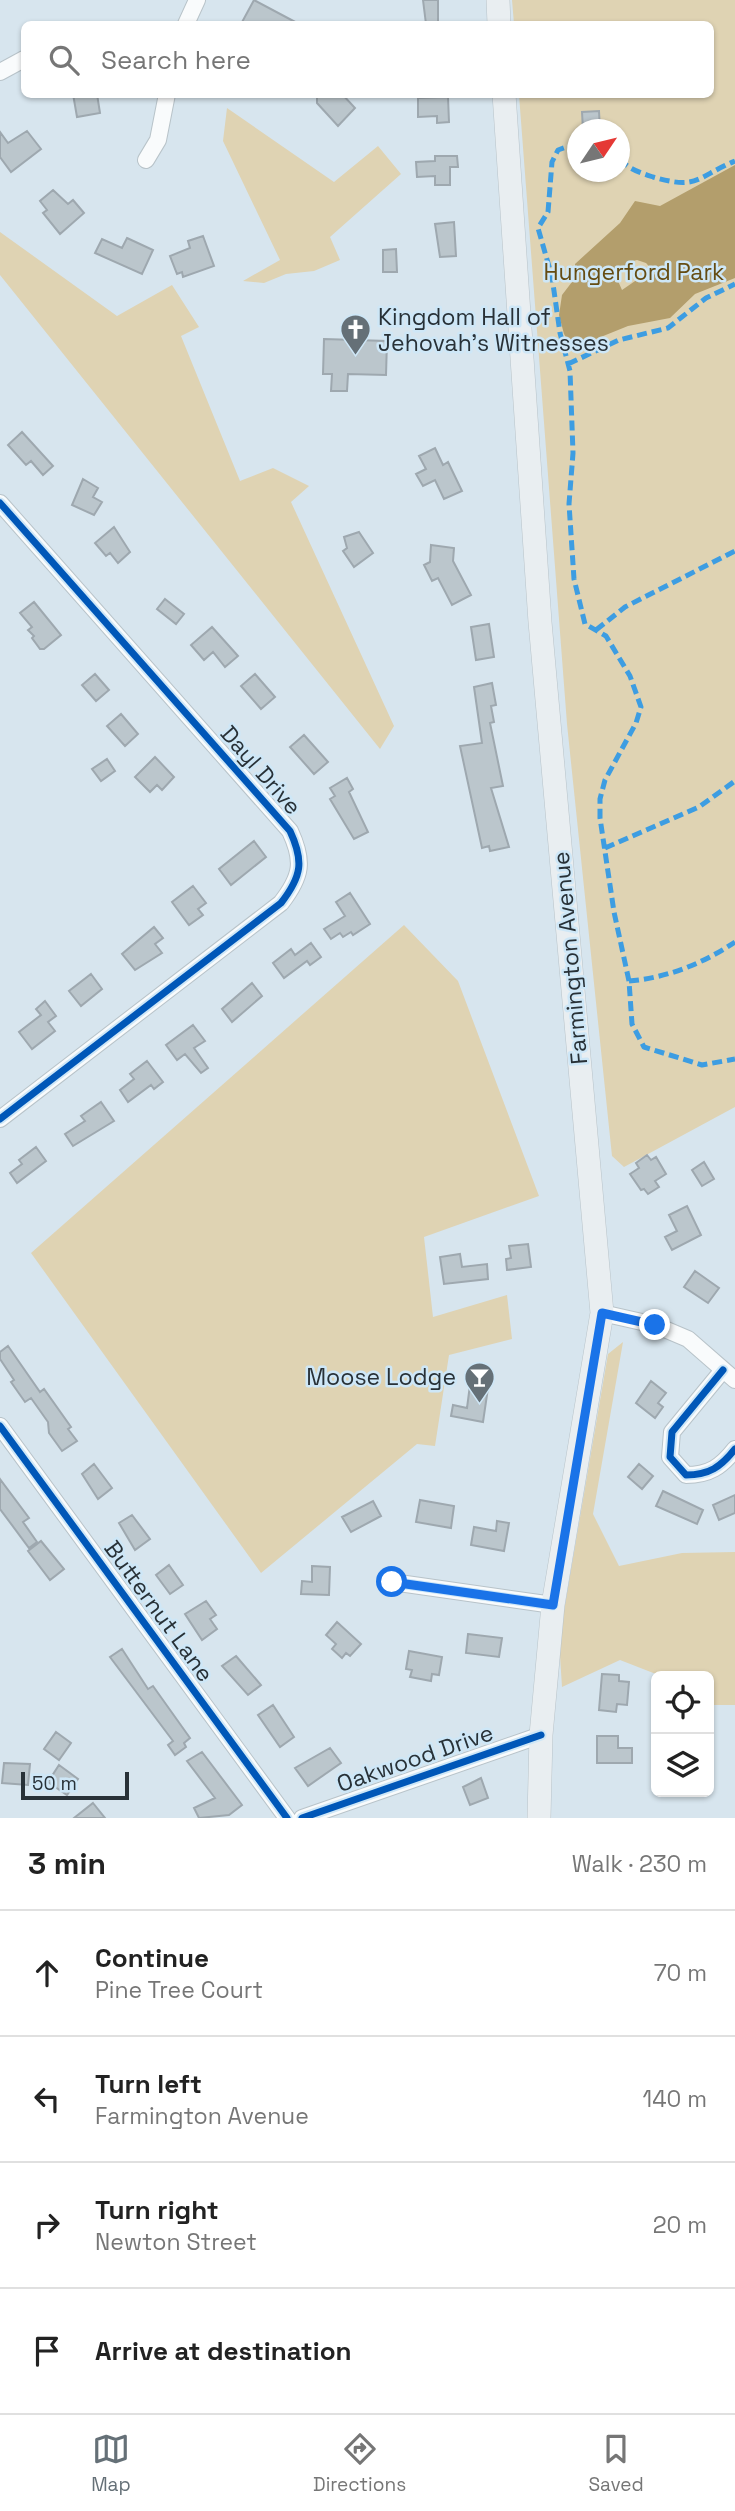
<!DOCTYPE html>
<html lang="en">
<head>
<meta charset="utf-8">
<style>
	:root { --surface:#fff; --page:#f6f6f6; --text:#222; --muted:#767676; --line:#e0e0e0; --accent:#657077 }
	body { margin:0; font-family:"Space Grotesk",sans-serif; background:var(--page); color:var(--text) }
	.controls { position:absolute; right:21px; bottom:21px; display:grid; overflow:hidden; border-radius:10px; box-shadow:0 2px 5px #0004 }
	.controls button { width:63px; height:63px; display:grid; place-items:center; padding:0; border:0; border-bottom:2px solid var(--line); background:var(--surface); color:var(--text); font:35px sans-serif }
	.compass { position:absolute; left:567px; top:119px; width:63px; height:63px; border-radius:50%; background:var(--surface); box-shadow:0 2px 5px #0004; rotate:55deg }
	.scale { position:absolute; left:21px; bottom:18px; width:108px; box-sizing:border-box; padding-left:7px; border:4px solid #283137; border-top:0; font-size:19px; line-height:24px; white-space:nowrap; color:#283137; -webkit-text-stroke:5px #cee7f7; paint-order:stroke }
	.stop { position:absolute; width:21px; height:21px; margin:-16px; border:5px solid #1a73e8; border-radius:50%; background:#fff }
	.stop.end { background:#1a73e8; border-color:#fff; box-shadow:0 2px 7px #0008 }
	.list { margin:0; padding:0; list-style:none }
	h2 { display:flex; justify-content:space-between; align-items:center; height:91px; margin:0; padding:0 28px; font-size:30px }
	h2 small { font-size:23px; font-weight:400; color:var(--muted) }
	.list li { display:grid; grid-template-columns:46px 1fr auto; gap:21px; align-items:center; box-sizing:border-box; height:126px; padding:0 28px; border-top:2px solid var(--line) }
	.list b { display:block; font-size:26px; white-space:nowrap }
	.list p { margin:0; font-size:23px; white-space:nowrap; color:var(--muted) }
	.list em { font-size:23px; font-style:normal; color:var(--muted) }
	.icon { flex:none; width:38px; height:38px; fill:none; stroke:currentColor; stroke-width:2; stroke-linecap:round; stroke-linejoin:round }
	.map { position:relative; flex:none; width:735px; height:1818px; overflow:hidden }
	.search { position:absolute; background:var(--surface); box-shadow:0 2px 5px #0004; left:21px; right:21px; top:21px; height:77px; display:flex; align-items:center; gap:18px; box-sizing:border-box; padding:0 24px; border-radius:10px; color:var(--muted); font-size:26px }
	.sheet { height:595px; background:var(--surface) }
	nav { display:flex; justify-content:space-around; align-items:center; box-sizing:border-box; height:98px; border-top:2px solid var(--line); background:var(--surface); font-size:19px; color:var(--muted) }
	nav a { display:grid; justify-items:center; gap:4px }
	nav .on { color:var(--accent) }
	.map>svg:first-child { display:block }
	.green { fill:#dfd3b3; fill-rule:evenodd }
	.water { fill:#b39e6c; fill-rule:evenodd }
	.building { fill:#bbc6cc; stroke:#9ea8af; stroke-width:2 }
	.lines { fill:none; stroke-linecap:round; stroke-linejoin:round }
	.minor-casing { stroke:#b8c3c9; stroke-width:18 }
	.secondary-casing { stroke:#b8c3c9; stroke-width:24 }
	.minor { stroke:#f9fbfc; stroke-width:16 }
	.secondary { stroke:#e9eef1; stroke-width:23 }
	.quiet { stroke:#3d9de2; stroke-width:5; stroke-dasharray:10 5; stroke-linecap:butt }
	.cycleway-casing { stroke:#cee7f7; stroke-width:11 }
	.cycleway { stroke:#0057b8; stroke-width:7 }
	.route { stroke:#1a73e8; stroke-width:9 }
	.labels { text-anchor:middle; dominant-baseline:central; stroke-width:5; stroke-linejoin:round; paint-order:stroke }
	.park-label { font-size:23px; fill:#654c12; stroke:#cee7f7 }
	.poi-label { font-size:23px; fill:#283137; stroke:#cee7f7; text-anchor:start }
	.street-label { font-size:23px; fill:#283137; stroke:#cee7f7 }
</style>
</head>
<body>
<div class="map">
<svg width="735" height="1818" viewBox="0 0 735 1818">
	<rect width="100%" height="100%" fill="#d7e5ee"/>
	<path class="green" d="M512,0H735V1107L624,1167L612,1156L567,724L519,95L710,94V24H514ZM578,130H620V172H578Z
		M227,108L334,182L378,146L401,174L330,237L340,260L314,271L286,274L264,283L243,281L280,260L223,141Z
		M0,232L117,316L172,285L199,327L181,336L240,481L273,468L309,486L291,502L394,726L380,749L0,275Z
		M404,925L458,981L539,1196L424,1237L433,1317L507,1295L512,1339L449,1355L435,1446L417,1444L261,1573L31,1253Z
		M623,1342L593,1514L619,1566L682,1553L735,1552V1705H709V1676H661L620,1660L562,1687L559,1640L608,1354Z"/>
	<path class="water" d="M735,165V278L695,294L670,318L628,326L576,347L571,346L564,334L559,315L562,295L575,278V264L620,223L635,201L660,206ZM637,260L646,263L655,273L653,277L638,279L622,290L618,281C620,270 625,262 637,260Z"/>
	<path class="building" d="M254,0L299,24H241Z
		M423,0H438V24H426Z
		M73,94H97L100,113L77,117Z
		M317,94H342L355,108L338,126L317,103Z
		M448,97L449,122L437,123V116L418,117V98Z
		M599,111L600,130H583L582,112Z
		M27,131L41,149L11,172L0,157V132L8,143Z
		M435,156H457L458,167H450V185H435V176L417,177L416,162L435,161Z
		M53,190L68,204L73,200L84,213L60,234L43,213L47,210L40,201Z
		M454,222L456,256L440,257L435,224Z
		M203,236L214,266L183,277L182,272L177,274L170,256L190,248L188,241Z
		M127,238L153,250L142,274L95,253L102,239L122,248Z
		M396,249L397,272H383V250Z
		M324,339L387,341L386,375L348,374L347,391H331L332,374H323Z
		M22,432L53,466L43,475L31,461L26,465L8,445Z
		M435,448L443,465L448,462L462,491L444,499L435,480L423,486L416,474L426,469L419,456Z
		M83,479L98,488L93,497L102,502L94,515L72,505Z
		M114,527L130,552L118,563L110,553L106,556L95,543Z
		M359,532L373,553L354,567L343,551L347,548L344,537Z
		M431,545L454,548L453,561L471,595L452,605L438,578L432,581L424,565L430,562Z
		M165,599L184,614L176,624L157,609Z
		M34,602L61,635L44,649H40L32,638L34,636L28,630L32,627L20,613Z
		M489,624L494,657L476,660L471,627Z
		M212,627L238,656L225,667L213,652L204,660L191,645Z
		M95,674L109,690L96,701L82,685Z
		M255,674L275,697L261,709L241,686Z
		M492,683L496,705L491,706L494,722L490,723L503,786L491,788L509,847L490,851L489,846L482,848L460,746L482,743L474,687Z
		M121,714L138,734L125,746L107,726Z
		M304,735L328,762L314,774L290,747Z
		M155,757L174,777L162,790L157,785L150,792L135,777Z
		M107,759L115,771L101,781L92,769Z
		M347,778L353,789L349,792L368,832L354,839L330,799L335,796L330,788Z
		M254,841L266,857L231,885L219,869Z
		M193,886L206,903L198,909L203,915L189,925L172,902Z
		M350,893L370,924L353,935L351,932L343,937L340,933L331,939L324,929L345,916L336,902Z
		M154,927L163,938L155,944L162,953L135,970L122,954Z
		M311,943L321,957L310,965L307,961L284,978L273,963L291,949L295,955Z
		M91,974L102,989L81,1006L69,991Z
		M252,983L262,996L232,1022L222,1009Z
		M45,1001L56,1016L48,1022L55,1031L32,1049L19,1032L41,1015L36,1009Z
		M193,1025L205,1041L194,1048L208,1068L201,1073L185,1054L177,1060L166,1045Z
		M147,1061L163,1082L154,1089L151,1085L128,1102L120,1090L134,1079L130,1074Z
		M101,1102L114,1121L73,1146L65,1134L85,1121L81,1116Z
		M36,1147L46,1161L17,1183L10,1173L22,1164L19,1160Z
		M647,1155L651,1160L656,1157L666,1174L655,1181L659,1187L648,1194L644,1189L641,1190L630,1174L639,1168L636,1163Z
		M704,1162L714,1179L702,1186L692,1170Z
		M687,1206L701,1235L672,1250L665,1237L677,1231L669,1215Z
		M528,1244L531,1267L507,1270L506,1259L511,1258L509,1246Z
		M460,1254L462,1267L487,1264L488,1279L444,1284L440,1257Z
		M695,1271L719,1288L708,1303L684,1287Z
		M8,1346L40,1392L44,1389L71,1427L68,1429L77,1441L62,1451L49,1433L48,1422L31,1398L25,1402L11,1382L14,1380L0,1359V1352Z
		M651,1381L666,1393L658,1403L663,1407L655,1418L636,1403Z
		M470,1385L488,1388L483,1422L451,1416L453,1405L467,1408Z
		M94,1464L112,1488L98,1499L82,1474Z
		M639,1464L653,1476L642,1489L628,1477Z
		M0,1479L29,1518L23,1522L37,1542L29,1548L0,1509Z
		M663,1491L703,1510L697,1524L656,1506Z
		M735,1495V1513L719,1520L713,1505Z
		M420,1500L454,1506L451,1528L416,1522Z
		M373,1501L381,1516L351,1532L342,1517Z
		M132,1515L150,1539L135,1550L119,1523Z
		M497,1521L509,1523L504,1551L471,1545L474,1527L496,1531Z
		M41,1541L64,1569L50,1580L28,1551Z
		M169,1565L183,1585L170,1594L156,1575Z
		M312,1566L330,1567L329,1595L301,1594L302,1581L312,1582Z
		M206,1601L216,1615L210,1619L217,1629L202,1640L185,1614Z
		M337,1622L361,1644L350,1656L346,1653L342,1658L332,1649L336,1644L326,1635Z
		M468,1634L502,1638L499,1657L466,1653Z
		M122,1649L148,1689L153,1686L190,1738L184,1743L186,1747L175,1755L168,1745L173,1741L110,1657Z
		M409,1651L442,1657L439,1675L432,1674L431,1681L410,1677L412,1670L406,1669Z
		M236,1656L261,1685L248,1695L222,1666Z
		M602,1674L619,1675V1681L629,1682L627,1705L617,1704L616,1712L599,1710Z
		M273,1705L294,1737L280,1747L258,1715Z
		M56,1732L71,1743L59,1760L44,1749Z
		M597,1736H618V1748H632V1763H597Z
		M330,1748L341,1763L308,1786L295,1768Z
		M202,1752L242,1805L229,1815L199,1818L194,1808L215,1798L187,1761Z
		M4,1763L30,1764L28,1785L2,1783Z
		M59,1765L78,1779L67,1795L48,1782Z
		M481,1778L488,1798L470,1805L463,1787Z
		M93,1803L105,1818H74Z"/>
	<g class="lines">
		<defs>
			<path id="minor" d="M186,24L197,0
				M0,72L24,59
				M146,160L158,140L167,94
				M0,503L290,831C304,861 302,876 281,903L0,1119
				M602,1313L655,1325L688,1339L735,1380
				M723,1370L672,1432L670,1457L686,1475C709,1475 721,1467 735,1449
				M0,1426L287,1818
				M392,1582L553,1605
				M302,1818L541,1735"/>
			<path id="secondary" d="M498,0L499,24
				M504,94L540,622L602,1313L553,1605L541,1735L539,1818"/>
		</defs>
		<use href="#minor" class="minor-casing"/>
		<use href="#secondary" class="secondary-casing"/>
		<use href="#minor" class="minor"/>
		<use href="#secondary" class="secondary"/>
		<path class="quiet" d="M578,143L558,150L552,162L548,212L538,228L552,277L560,333L570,371L573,453L569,504L574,579L585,624L606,636L630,676L641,707L636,723L605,780L600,799V818L614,912L629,981L632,1024L644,1047L702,1065L735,1059
			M620,159C628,169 641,173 653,177C698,190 695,178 735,161
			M568,364L619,340L668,328L706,298L735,284
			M596,630L625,607L735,551
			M605,848L699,807L735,781
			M629,981C667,978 704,963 735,942"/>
		<defs>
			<path id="cycleway" d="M0,503L290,831C304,861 302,876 281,903L0,1119
				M723,1370L672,1432L670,1457L686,1475C709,1475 721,1467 735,1449
				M0,1426L287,1818
				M392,1582L553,1605
				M302,1818L541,1735"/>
		</defs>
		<use href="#cycleway" class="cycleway-casing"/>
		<use href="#cycleway" class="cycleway"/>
	</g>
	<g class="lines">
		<path class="route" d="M392,1582L553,1605L602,1313L655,1325"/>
	</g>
	<defs>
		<symbol id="church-pin" viewBox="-11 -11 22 30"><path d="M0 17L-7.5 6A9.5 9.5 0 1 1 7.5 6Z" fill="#657077" stroke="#cee7f7"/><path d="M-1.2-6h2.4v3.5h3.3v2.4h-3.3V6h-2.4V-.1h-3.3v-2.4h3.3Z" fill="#fff"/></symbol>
		<symbol id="bar-pin" viewBox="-11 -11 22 30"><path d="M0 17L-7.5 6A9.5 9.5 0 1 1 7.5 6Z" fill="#657077" stroke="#cee7f7"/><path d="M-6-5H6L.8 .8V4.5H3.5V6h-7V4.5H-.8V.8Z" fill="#fff"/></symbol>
	</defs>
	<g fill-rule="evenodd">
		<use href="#church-pin" x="338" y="312" width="35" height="47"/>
		<use href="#bar-pin" x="462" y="1360" width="35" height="47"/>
	</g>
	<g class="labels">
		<g class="park-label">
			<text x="634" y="272">Hungerford Park</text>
		</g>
		<g class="poi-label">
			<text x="378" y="317">Kingdom Hall of<tspan x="378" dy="26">Jehovah's Witnesses</tspan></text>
			<text x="456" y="1377" text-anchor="end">Moose Lodge</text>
		</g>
		<g class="street-label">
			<text transform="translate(261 770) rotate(49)">Dayl Drive</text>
			<text transform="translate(570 958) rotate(-95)">Farmington Avenue</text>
			<text transform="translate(159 1611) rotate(54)">Butternut Lane</text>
			<text transform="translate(415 1758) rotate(-19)">Oakwood Drive</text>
		</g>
	</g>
</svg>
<div class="controls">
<button><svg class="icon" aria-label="locate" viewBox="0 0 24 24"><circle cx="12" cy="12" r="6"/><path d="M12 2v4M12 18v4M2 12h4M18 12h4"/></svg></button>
<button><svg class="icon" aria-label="layers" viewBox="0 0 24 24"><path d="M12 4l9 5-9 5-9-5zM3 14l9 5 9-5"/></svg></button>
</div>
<svg class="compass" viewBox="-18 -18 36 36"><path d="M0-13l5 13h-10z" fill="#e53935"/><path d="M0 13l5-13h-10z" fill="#767676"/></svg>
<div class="scale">50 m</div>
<div class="stop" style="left:392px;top:1582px"></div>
<div class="stop end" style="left:655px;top:1325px"></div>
<div class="search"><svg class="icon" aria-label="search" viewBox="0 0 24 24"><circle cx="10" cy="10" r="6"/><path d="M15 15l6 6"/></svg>Search here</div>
</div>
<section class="sheet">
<h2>3 min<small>Walk · 230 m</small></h2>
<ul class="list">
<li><svg class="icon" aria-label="ahead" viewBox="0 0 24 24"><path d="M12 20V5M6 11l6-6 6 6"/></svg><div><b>Continue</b><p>Pine Tree Court</p></div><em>70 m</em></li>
<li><svg class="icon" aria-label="left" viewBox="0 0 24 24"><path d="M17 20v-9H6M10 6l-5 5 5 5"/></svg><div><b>Turn left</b><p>Farmington Avenue</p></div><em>140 m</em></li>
<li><svg class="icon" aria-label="right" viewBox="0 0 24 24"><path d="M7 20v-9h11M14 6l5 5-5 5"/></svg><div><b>Turn right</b><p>Newton Street</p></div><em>20 m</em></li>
<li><svg class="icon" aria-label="arrive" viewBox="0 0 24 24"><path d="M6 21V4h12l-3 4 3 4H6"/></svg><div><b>Arrive at destination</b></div></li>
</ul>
</section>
<nav>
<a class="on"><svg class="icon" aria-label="map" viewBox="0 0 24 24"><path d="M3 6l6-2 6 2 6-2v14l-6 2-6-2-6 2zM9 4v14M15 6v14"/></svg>Map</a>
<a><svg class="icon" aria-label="directions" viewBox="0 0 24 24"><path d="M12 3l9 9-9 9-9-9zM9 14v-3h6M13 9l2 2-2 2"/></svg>Directions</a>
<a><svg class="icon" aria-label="saved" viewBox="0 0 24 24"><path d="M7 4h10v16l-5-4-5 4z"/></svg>Saved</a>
</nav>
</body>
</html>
